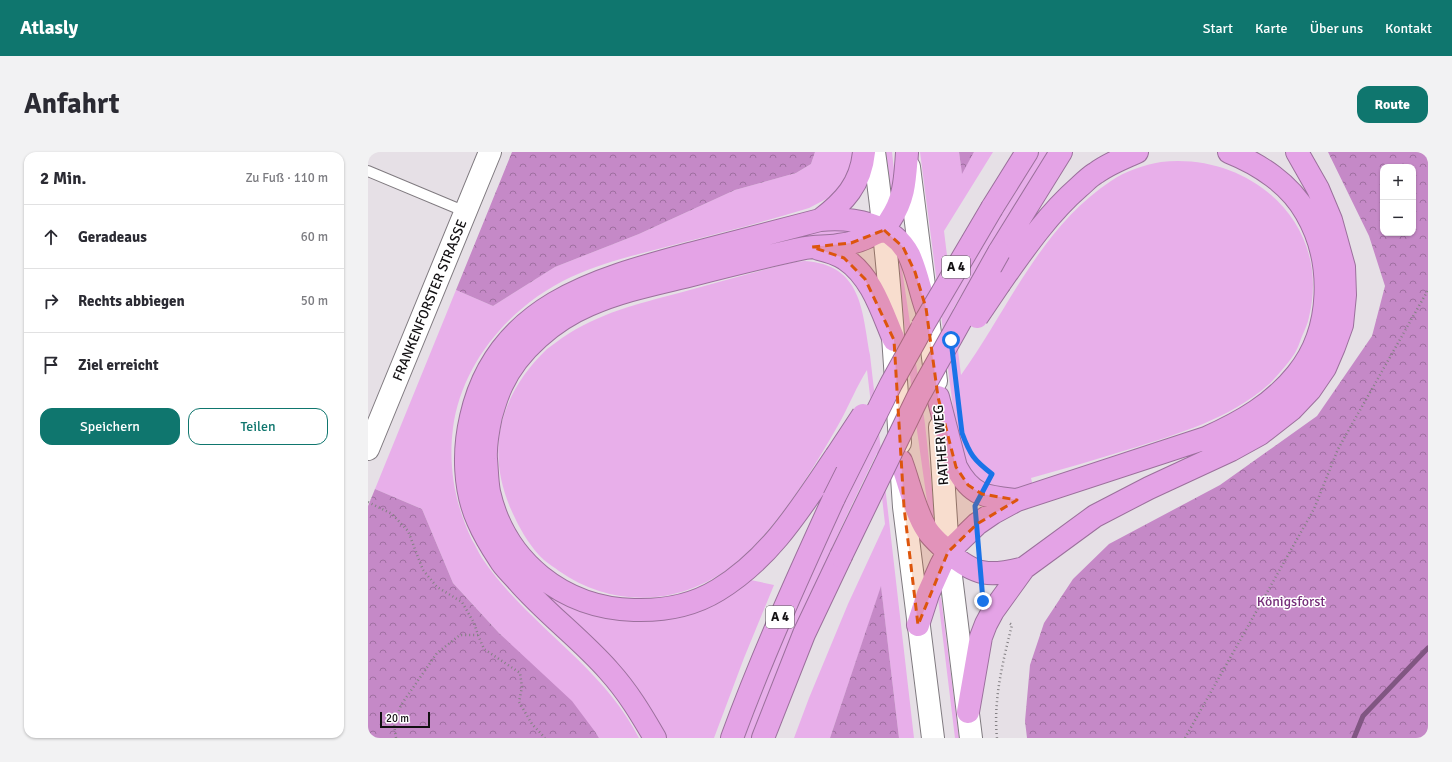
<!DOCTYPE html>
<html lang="de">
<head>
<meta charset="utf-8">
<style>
	:root { --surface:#fff; --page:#f2f2f3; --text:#2b2b33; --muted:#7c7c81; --line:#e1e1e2; --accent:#0f766e }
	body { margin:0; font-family:Signika,sans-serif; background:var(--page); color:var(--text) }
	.controls { position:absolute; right:12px; top:12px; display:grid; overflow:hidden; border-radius:8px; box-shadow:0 1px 3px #0004 }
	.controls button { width:36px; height:36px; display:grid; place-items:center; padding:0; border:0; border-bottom:1px solid var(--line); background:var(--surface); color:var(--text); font:20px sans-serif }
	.scale { position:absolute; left:12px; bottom:10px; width:50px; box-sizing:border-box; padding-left:4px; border:2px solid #131113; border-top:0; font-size:11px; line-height:14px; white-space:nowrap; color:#131113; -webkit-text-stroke:3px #fff; paint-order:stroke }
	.stop { position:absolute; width:12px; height:12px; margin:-9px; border:3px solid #1a73e8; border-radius:50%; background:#fff }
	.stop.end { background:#1a73e8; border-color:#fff; box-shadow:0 1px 4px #0008 }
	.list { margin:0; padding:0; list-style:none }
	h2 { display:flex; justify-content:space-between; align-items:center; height:52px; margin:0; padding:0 16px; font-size:17px }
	h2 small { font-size:13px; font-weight:400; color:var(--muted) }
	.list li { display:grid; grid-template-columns:26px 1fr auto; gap:12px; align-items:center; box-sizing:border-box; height:64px; padding:0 16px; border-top:1px solid var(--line) }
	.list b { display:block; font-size:15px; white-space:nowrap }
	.list em { font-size:13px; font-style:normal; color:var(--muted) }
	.actions { display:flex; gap:8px; padding:12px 16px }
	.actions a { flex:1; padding:9px 0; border:1px solid var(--accent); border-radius:12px; text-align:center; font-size:14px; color:var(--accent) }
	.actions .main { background:var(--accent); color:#fff }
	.icon { flex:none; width:22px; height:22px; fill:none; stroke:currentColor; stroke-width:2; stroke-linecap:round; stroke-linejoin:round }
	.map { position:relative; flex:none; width:1060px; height:586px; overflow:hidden; border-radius:12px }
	header { display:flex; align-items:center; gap:24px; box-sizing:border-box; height:56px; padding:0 20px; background:var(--accent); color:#fff }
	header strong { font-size:19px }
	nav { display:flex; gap:22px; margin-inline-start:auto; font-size:14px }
	.intro { display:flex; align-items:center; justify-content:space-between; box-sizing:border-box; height:96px; padding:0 24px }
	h1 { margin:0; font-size:28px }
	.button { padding:10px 18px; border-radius:12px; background:var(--accent); color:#fff; font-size:14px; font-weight:700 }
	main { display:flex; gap:24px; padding:0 24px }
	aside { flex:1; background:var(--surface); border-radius:12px; box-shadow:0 1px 3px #0004 }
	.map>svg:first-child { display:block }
	.grass { fill:#e8afea }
	.forest { fill:url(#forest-crowns); fill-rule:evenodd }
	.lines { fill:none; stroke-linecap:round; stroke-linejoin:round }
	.stream { stroke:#805682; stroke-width:5 }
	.service-casing { stroke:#807b80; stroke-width:12 }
	.secondary-casing { stroke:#807b80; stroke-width:24 }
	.motorway-casing { stroke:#9b709c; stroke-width:24 }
	.path { stroke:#848084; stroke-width:2.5; stroke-dasharray:1 3; stroke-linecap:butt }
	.service { stroke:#fff; stroke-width:10 }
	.secondary { stroke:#fff; stroke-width:22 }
	.motorway { stroke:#e4a3e6; stroke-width:22 }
	.motorway-bridge-casing { stroke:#9b709c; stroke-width:24; stroke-linecap:butt }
	.motorway-bridge { stroke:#e4a3e6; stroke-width:22 }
	.route { stroke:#1a73e8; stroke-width:5 }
	.marked { fill:#dd550c; fill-opacity:0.2; stroke:#dd550c; stroke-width:3; stroke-dasharray:8 5; stroke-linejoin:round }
	.labels { text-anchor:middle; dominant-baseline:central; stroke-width:3; stroke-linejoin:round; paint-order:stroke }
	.shield { fill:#fff; stroke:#5a585a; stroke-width:1 }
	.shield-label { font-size:13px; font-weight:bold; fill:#131113 }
	.street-label { font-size:14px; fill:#131113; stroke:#fff }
	.park-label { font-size:14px; fill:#752d79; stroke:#fff }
</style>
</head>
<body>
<header>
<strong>Atlasly</strong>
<nav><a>Start</a><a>Karte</a><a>Über uns</a><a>Kontakt</a></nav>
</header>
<div class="intro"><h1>Anfahrt</h1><a class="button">Route</a></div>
<main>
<aside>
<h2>2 Min.<small>Zu Fuß · 110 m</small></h2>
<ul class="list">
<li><svg class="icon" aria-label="ahead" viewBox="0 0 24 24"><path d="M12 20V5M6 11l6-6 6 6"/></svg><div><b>Geradeaus</b></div><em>60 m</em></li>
<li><svg class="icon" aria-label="right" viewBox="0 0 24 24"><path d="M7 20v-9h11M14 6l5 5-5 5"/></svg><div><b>Rechts abbiegen</b></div><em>50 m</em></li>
<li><svg class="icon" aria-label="arrive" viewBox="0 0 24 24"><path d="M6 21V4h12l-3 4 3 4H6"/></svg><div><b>Ziel erreicht</b></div></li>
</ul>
<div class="actions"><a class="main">Speichern</a><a>Teilen</a></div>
</aside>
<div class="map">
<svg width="1060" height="586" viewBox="0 0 1060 586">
	<defs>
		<pattern id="forest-crowns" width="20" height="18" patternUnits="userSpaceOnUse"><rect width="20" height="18" fill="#c589c7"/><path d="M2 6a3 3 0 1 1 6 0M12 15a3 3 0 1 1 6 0" fill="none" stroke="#9f6fa0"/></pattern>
	</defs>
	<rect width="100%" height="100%" fill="#e6e0e6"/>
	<path class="grass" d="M447,0H486L478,29L462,45L441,56C399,69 356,80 313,91C276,101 238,109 203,125C143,153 94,210 85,276C80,315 87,352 104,388C108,394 110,400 114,406C159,473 234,513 271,586H231L228,581L131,481L85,431L54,357L7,337L88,138L125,154L187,115L271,82L367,38L428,21L443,12Z
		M517,0H524L528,36L522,46Z
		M552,0H591L594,21L606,0H625L576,79L584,144L648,37L671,0H680L585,157L593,223C641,156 672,76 743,29C757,19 776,13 793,10C884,0 964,73 941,165C940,171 937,177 935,182C932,188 931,194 928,199C924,207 907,227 900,233C861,267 810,282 762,297C729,307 696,317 663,326L665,335L639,340L605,328L590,294Z
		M466,75H489L493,78L494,80C474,91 448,87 427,92C393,98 360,108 327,117C275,131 216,141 173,177C144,202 122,235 113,273C109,294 111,317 116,337C138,433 236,490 330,455C348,448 363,438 378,427L406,433L376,506L346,586H293L290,580C282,567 275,553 266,540C256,526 243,512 231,500C198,467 159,438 133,400C108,362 96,316 105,271C116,218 155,173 202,147C236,129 275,121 312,111C350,102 387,92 424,82L443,78Z
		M532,104L557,272L567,364L561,363L545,250L529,105Z
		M437,109C494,113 494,158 502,203L546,586H531L513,435L462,586H426L441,546L480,452L517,372L509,301C463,394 421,489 384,586H376L422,469L455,394L507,287L499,218C489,234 482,251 473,268C446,316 409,378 365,413C313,454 245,457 191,419C187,416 181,412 176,408C164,397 154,381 147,366C116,304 129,245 179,197C184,193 189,190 194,186C231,161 269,152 311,141C344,132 377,123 410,114L427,110Z
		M573,445L591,586H587L570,446Z"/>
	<path class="forest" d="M144,0H447L443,12L428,21L367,38L271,82L187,115L125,154L88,138Z
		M591,0H606L594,22Z
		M960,0H1060V586H659L657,569L662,513L676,471L705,427L741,392L852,333L949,264L1004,184L1017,134L1001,84ZM1015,15H1045V81H1015Z
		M7,337L54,357L85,431L131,481L204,549L228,581L231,586H0V354Z
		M513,434L531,586H462Z"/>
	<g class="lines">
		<path class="stream" d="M986,586L995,564L1060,496"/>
		<defs>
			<path id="service" d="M0,19L98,60"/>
			<g id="secondary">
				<path d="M506,0C520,96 526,194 532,291"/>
				<path d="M541,15L568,229"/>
				<path d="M572,275L580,400L603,586"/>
				<path id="s1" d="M0,297L122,0"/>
				<path d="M534,325L536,355L565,586"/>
			</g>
			<path id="motorway" d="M624,56L659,0
				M452,68C476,50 493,32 496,0
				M451,97C460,99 469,102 477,107C504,125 514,160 526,188
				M631,100L693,0
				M632,131C656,97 680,62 711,35C717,30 722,24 728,21C740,12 755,6 769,0
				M570,245L588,315C604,345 619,345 649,348
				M468,304C434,354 403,406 350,438C324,454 297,459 266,458C195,456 137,410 121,340C119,329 119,318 118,307C117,292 120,278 123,264C126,254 129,243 134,233C150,198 186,168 221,153C252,139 287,132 320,124C359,114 398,104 437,96C448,94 459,95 470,93C483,92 495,88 506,82C507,82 516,78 516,78C519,75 520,71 522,68C537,46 537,27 539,1
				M533,309C541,330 547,360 559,378C565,387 573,393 580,400C608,424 621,425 656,416
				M550,473L560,442L573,413L580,400L609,372L625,361L649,348L838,286C874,270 905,252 929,222C965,178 966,109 938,61C922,32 891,12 861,0
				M600,560L613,485L618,472L625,459L656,416L727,364L781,336L863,298L892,282L924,257L942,238L957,216L966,195L974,173L977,143L976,115L963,68L950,37L929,0
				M287,586C273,562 260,540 241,519C212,486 176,460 148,427C143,421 136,415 132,408C124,396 116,383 110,369C96,338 95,299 103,265C128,153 228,127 325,101C367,90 409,79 452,68C483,65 525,71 541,103C549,120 552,139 558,156
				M364,586C394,504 430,425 466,346
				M395,586L436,482L473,404"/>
		</defs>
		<use href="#service" class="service-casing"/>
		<use href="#secondary" class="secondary-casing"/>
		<use href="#motorway" class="motorway-casing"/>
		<path class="path" d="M609,310L624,322L623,325
			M0,350L24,362L40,379L55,418L69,435L94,450L106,471L110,483L116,497L152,521L154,535L151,550L164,572L177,586
			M28,586L26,572L33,553L69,501L92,483H110
			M629,586C625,548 635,509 644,473L640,470
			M817,586L946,357L970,297L1060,138"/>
		<use href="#service" class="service"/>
		<use href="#secondary" class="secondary"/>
		<use href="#motorway" class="motorway"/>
		<defs>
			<path id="motorway-bridge" d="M609,165L632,131
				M554,175L624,56
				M468,304L495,263
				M466,346L523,232L554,176
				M473,404L550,245L631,100"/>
		</defs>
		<use href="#motorway-bridge" class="motorway-bridge-casing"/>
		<use href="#motorway-bridge" class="motorway-bridge"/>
	</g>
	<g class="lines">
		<path class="route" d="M583,188L594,281C602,303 606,308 624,322L607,354L615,449"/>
	</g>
	<path class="marked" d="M516,78L535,95L547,120L558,156L570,245L588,315L600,333L614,342L649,348L609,372L580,400L550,473L536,355L526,188L497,127L476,106L444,95L483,91Z"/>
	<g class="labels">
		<g class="shield">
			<rect x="574" y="104" width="28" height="22" rx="3"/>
			<rect x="398" y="454" width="28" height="22" rx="3"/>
		</g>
		<g class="shield-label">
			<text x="588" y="115">A 4</text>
			<text x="412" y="465">A 4</text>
		</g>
		<g class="street-label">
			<text stroke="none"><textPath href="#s1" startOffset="161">FRANKENFORSTER STRASSE</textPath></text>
			<text transform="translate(573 293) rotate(-94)">RATHER WEG</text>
		</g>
		<g class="park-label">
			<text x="923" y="449">Königsforst</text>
		</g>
	</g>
</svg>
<div class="controls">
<button>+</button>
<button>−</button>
</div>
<div class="scale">20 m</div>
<div class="stop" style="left:583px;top:188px"></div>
<div class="stop end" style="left:615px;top:449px"></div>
</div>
</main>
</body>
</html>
